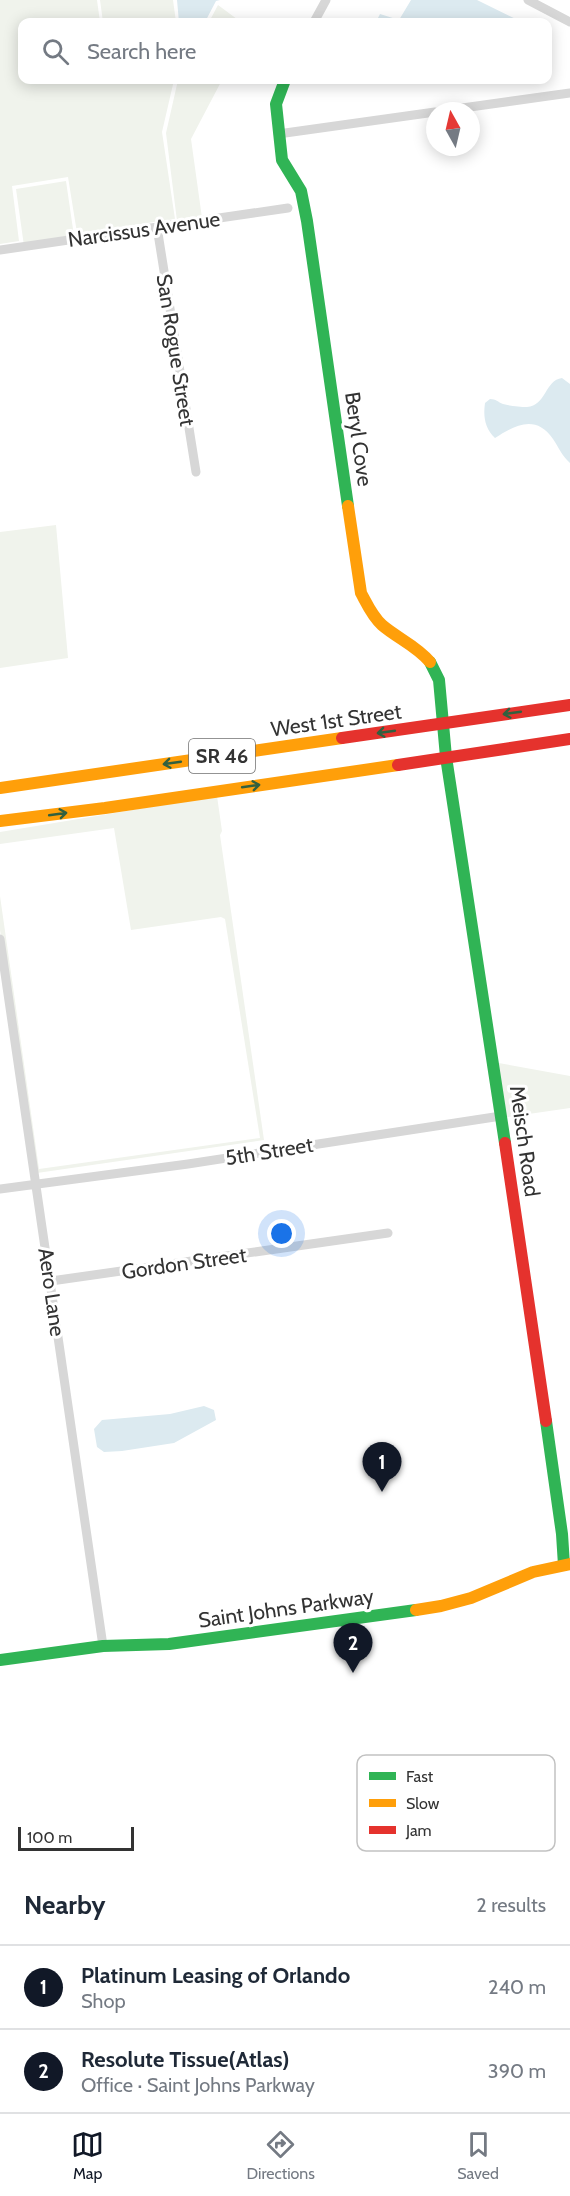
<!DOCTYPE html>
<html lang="en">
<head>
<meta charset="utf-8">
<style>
	:root { --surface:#fff; --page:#f2f2f3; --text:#1f2937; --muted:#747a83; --line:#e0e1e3; --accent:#111827 }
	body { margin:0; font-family:Cabin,sans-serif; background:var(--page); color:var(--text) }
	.compass { position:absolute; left:426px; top:102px; width:54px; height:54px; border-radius:50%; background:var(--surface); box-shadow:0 3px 15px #0003; rotate:352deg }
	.scale { position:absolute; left:18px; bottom:15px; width:116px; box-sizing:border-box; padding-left:6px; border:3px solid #333; border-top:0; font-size:16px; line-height:21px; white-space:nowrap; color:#333; -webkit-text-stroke:4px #fff; paint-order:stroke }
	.you { position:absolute; left:282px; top:1234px; width:21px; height:21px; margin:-15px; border:4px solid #fff; border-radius:50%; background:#1a73e8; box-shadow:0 0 0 9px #1a73e833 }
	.badge { display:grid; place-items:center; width:39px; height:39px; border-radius:50%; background:var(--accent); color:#fff; font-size:20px; font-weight:700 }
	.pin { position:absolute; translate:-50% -50px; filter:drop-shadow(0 2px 3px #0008) }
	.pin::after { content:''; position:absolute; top:32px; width:21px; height:18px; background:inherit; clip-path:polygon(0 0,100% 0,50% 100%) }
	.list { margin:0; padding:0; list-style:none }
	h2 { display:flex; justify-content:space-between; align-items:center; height:78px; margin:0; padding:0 24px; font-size:26px }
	h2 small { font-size:20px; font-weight:400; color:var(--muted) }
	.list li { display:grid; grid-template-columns:39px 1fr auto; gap:18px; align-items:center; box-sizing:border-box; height:84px; padding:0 24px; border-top:2px solid var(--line) }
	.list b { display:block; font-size:22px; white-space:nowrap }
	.list p { margin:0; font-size:20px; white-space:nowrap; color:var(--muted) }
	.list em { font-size:20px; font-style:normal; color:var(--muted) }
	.icon { flex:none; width:33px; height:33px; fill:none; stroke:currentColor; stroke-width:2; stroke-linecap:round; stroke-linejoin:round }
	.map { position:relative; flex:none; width:570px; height:1866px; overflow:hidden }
	.search { position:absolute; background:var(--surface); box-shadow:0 3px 15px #0003; left:18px; right:18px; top:18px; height:66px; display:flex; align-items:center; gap:15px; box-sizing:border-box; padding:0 21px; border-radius:12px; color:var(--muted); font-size:22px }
	.sheet { height:246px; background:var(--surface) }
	nav { display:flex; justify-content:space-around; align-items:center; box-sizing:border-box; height:84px; border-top:2px solid var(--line); background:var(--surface); font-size:16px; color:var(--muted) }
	nav a { display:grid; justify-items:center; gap:3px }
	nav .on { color:var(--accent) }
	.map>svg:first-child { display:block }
	.green { fill:#f0f3ec }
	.water { fill:#dceaf0 }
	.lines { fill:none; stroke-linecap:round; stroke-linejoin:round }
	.street { stroke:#d7d7d7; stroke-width:9 }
	.fast { stroke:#30b455; stroke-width:12 }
	.slow { stroke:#ff9f0a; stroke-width:12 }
	.jam { stroke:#e5322d; stroke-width:12 }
	.oneway { stroke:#32603f }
	.labels { text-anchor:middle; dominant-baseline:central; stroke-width:6; stroke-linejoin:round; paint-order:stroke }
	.shield { fill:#fff; stroke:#707070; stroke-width:1.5 }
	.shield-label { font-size:20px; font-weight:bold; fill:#333 }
	.street-label { font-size:21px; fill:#333; stroke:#fff }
	.key { fill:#fff; stroke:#c2c2c2; stroke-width:1.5 }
	.key-label { font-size:16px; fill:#333 }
</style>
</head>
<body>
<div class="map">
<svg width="570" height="1866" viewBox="0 0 570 1866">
	<rect width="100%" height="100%" fill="#fff"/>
	<path class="green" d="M0,0H97L100,22H22V80H174L162,132L175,219L77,233L68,177L12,186L19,241L0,244Z
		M100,0H173L176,22H103Z
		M218,5L241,22H209Z
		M178,80H222L191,139L202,218L24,246L16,189L66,181L74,236L177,221L166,133Z
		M56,525L68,658L0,668V532Z
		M217,796L222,831L220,835L264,1140L37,1173L0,930V896L39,1169L260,1138L225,919L221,917L131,930L114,828L0,844V832Z
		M493,1062L570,1076V1108L495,1119L487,1063Z"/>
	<path class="water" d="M177,0H220L216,1L205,22H179Z
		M411,0H477L522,22H376L380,14L399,20Z
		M562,378L570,384V463C562,456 559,448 553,439C536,414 515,425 495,438C485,429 483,417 485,403L490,399C496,399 498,402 503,404C510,406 520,407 527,407C546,406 545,380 562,378Z
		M204,1406L214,1410L216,1420L174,1443L122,1451L104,1452L97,1447L94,1429L102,1420L170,1414Z"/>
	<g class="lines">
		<path class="street" d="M528,0L570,22
			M314,22L326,0
			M441,111L570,93
			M278,134L435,112
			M157,227L196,472
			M0,250L288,208
			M0,939L103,1646
			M0,1189L188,1164L501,1116
			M51,1281L388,1233"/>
		<path class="fast" d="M285,80L276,104L282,160L301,191L307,221L348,506
			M430,662L439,680L446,757L505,1143
			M546,1421L562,1534L564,1565
			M0,1660L103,1646L169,1644L416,1610"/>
		<path class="slow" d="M348,506L361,593C367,604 372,616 382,625C397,638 417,646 430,662
			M0,788L342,738
			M0,821L105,808L398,765
			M416,1610L441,1606L471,1598L533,1572L570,1564"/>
		<path class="jam" d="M342,738L570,705
			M398,765L570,739
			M505,1143L546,1421"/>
	</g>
	<defs><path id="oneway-shaft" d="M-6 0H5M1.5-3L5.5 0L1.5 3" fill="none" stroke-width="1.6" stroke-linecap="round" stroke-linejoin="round" transform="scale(1.5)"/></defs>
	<g class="oneway">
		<use href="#oneway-shaft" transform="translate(512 713) rotate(172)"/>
		<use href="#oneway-shaft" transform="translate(386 732) rotate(172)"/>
		<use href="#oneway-shaft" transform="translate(172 763) rotate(172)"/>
		<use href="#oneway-shaft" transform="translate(251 786) rotate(-8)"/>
		<use href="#oneway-shaft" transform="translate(58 814) rotate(-8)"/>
	</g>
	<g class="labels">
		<rect class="shield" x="189" y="739" width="66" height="34" rx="4.5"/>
		<g class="shield-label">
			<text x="222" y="756">SR 46</text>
		</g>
		<g class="street-label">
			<text transform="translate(144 229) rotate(-8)">Narcissus Avenue</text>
			<text transform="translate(176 350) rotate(81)">San Rogue Street</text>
			<text transform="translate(359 439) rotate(82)">Beryl Cove</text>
			<text transform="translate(336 720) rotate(-8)">West 1st Street</text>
			<text transform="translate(525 1141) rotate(82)">Meisch Road</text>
			<text transform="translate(269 1151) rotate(-9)">5th Street</text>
			<text transform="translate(184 1263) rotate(-8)">Gordon Street</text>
			<text transform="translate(52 1292) rotate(82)">Aero Lane</text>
			<text transform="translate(286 1608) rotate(-8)">Saint Johns Parkway</text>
		</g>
	</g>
	<rect x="357" y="1755" width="198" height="96" rx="9" class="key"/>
	<rect x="369" y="1772" width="27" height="8" fill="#30b455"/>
	<rect x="369" y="1799" width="27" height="8" fill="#ff9f0a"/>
	<rect x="369" y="1826" width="27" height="8" fill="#e5322d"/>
	<g class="key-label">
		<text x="406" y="1782">Fast</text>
		<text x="406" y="1809">Slow</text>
		<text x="406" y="1836">Jam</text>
	</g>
</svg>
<svg class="compass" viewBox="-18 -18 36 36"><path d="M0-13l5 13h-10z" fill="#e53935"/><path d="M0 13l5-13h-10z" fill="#747a83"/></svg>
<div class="scale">100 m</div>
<div class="you"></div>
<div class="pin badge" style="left:382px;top:1492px">1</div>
<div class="pin badge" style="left:353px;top:1673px">2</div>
<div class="search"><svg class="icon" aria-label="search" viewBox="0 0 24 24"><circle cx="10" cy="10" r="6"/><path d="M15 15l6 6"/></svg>Search here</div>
</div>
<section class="sheet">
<h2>Nearby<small>2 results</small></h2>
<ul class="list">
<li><span class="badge">1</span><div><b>Platinum Leasing of Orlando</b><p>Shop</p></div><em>240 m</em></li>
<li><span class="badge">2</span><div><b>Resolute Tissue(Atlas)</b><p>Office · Saint Johns Parkway</p></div><em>390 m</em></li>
</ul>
</section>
<nav>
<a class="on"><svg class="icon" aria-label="map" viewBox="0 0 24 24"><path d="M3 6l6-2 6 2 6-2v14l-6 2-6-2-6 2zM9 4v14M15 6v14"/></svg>Map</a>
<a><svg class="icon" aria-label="directions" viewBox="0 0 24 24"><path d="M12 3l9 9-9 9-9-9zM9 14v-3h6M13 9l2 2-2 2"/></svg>Directions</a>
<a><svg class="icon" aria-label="saved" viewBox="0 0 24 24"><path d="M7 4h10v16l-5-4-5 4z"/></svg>Saved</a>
</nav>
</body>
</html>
